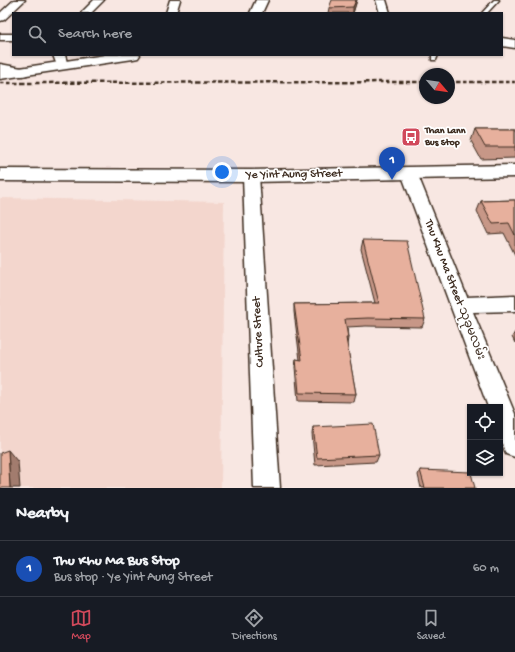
<!DOCTYPE html>
<html lang="en">
<head>
<meta charset="utf-8">
<style>
	:root { --surface:#171b24; --page:#20242c; --text:#f1f3f6; --muted:#9ea1a6; --line:#363941; --accent:#d1495b }
	body { margin:0; font-family:"Gochi Hand","Noto Sans Myanmar",sans-serif; background:var(--page); color:var(--text) }
	.controls { position:absolute; right:12px; bottom:12px; display:grid; overflow:hidden; border-radius:0px; box-shadow:0 1px 3px #0004 }
	.controls button { width:36px; height:36px; display:grid; place-items:center; padding:0; border:0; border-bottom:1px solid var(--line); background:var(--surface); color:var(--text); font:20px sans-serif }
	.compass { position:absolute; left:419px; top:68px; width:36px; height:36px; border-radius:50%; background:var(--surface); box-shadow:0 1px 3px #0004; rotate:119deg }
	.you { position:absolute; left:222px; top:172px; width:14px; height:14px; margin:-10px; border:3px solid #fff; border-radius:50%; background:#1a73e8; box-shadow:0 0 0 6px #1a73e833 }
	.badge { display:grid; place-items:center; width:26px; height:26px; border-radius:50%; background:var(--accent); color:#fff; font-size:13px; font-weight:700 }
	.pin { position:absolute; translate:-50% -33px; filter:drop-shadow(0 1px 2px #0008) }
	.pin::after { content:''; position:absolute; top:21px; width:14px; height:12px; background:inherit; clip-path:polygon(0 0,100% 0,50% 100%) }
	.list { margin:0; padding:0; list-style:none }
	h2 { display:flex; justify-content:space-between; align-items:center; height:52px; margin:0; padding:0 16px; font-size:17px }
	h2 small { font-size:13px; font-weight:400; color:var(--muted) }
	.list li { display:grid; grid-template-columns:26px 1fr auto; gap:12px; align-items:center; box-sizing:border-box; height:56px; padding:0 16px; border-top:1px solid var(--line) }
	.list b { display:block; font-size:15px; white-space:nowrap }
	.list p { margin:0; font-size:13px; white-space:nowrap; color:var(--muted) }
	.list em { font-size:13px; font-style:normal; color:var(--muted) }
	.icon { flex:none; width:22px; height:22px; fill:none; stroke:currentColor; stroke-width:2; stroke-linecap:round; stroke-linejoin:round }
	.map { position:relative; flex:none; width:515px; height:488px; overflow:hidden }
	.search { position:absolute; background:var(--surface); box-shadow:0 1px 3px #0004; left:12px; right:12px; top:12px; height:44px; display:flex; align-items:center; gap:10px; box-sizing:border-box; padding:0 14px; border-radius:0px; color:var(--muted); font-size:15px }
	.sheet { height:108px; background:var(--surface) }
	nav { display:flex; justify-content:space-around; align-items:center; box-sizing:border-box; height:56px; border-top:1px solid var(--line); background:var(--surface); font-size:11px; color:var(--muted) }
	nav a { display:grid; justify-items:center; gap:2px }
	nav .on { color:var(--accent) }
	.map>svg:first-child { display:block }
	.built { fill:#f3d6cd }
	.lines { fill:none; stroke-linecap:round; stroke-linejoin:round }
	.service-casing { stroke:#3b2a1e; stroke-width:3 }
	.minor-casing { stroke:#3b2a1e; stroke-width:3 }
	.tertiary-casing { stroke:#3b2a1e; stroke-width:3 }
	.secondary-casing { stroke:#3b2a1e; stroke-width:3 }
	.service { fill:#fff; fill-rule:evenodd }
	.minor { fill:#fff; fill-rule:evenodd }
	.tertiary { fill:#fff; fill-rule:evenodd }
	.secondary { fill:#fff; fill-rule:evenodd }
	.rail { stroke:#3b2a1e; stroke-width:2.5; stroke-dasharray:4.5 2.5; stroke-linecap:butt }
	.wall { fill:#c79787; stroke:#3b2a1e }
	.shaded-wall { fill:#a27b6e; stroke:#3b2a1e }
	.building { fill:#e7b09d; stroke:#3b2a1e }
	.labels { text-anchor:middle; dominant-baseline:central; stroke-width:3.5; stroke-linejoin:round; paint-order:stroke }
	.far-poi-label { font-size:10px; font-weight:bold; fill:#3b2a1e; stroke:#fff; text-anchor:start }
	.street-label { font-size:12px; fill:#3b2a1e; stroke:#fff }
</style>
</head>
<body>
<div class="map">
<svg width="515" height="488" viewBox="0 0 515 488">
	<rect width="100%" height="100%" fill="#f8e7e2"/>
	<filter id="ink" filterUnits="userSpaceOnUse"><feTurbulence type="fractalNoise" baseFrequency=".025" numOctaves="2"/><feDisplacementMap in="SourceGraphic" scale="8" xChannelSelector="R" yChannelSelector="G"/><feConvolveMatrix kernelMatrix="1 2 1 2 8 2 1 2 1" color-interpolation-filters="sRGB"/></filter>
	<g filter="url(#ink)">
		<path class="built" d="M0,198L224,202L221,488H0Z"/>
		<g class="lines">
			<defs>
				<path id="service" d="M494,0H499L487,13H482Z
					M432,55H438L436,60H432Z"/>
				<path id="minor" d="M14,0H25L4,20L0,21V13Z
					M94,0H104L91,13H81Z
					M170,0H180L176,13H166Z
					M376,0H386L390,13H380Z
					M0,34H13V40H0Z
					M53,55H65L68,66L66,68H58Z
					M409,168L414,170L417,173L467,297L515,295V311L473,312L515,414V457L506,454C498,436 500,426 500,407H488L401,173L404,170Z
					M251,171L257,173L259,176L280,488H254L243,176L245,173Z"/>
				<path id="tertiary" d="M0,64L27,69L29,72L27,75L22,76L0,72Z"/>
				<path id="secondary" d="M256,0H268L262,13H250Z
					M502,38L515,40V48L502,46Z
					M105,55H140L138,58L133,59L0,79V71Z
					M515,165V177L251,182L0,181V169L251,170Z"/>
			</defs>
			<use href="#service" class="service-casing"/>
			<use href="#minor" class="minor-casing"/>
			<use href="#tertiary" class="tertiary-casing"/>
			<use href="#secondary" class="secondary-casing"/>
			<use href="#service" class="service"/>
			<use href="#minor" class="minor"/>
			<use href="#tertiary" class="tertiary"/>
			<use href="#secondary" class="secondary"/>
			<path class="rail" d="M449,82H515
				M0,83L425,82"/>
		</g>
		<path class="wall" d="M357,0L353,13H328L329,8Z
			M475,129H515V158L481,159L471,141Z
			M515,200V255L504,233L488,234L477,211L481,201Z
			M363,240L425,319L422,327L366,326L347,327L348,338L347,345L356,394L354,402L298,401L295,367L296,359L300,360L294,312V304L375,303L361,249Z
			M515,332V343L512,337Z
			M313,427L379,455L376,462L315,465L312,434Z
			M420,470L475,488H421L418,475Z"/>
		<path class="shaded-wall" d="M356,0H357L353,13V7Z
			M8,450L18,462L20,488H10Z"/>
		<path class="building" d="M332,0H356L353,7L329,8Z
			M475,129H515V147H485Z
			M515,200V235L509,223L493,224L481,201Z
			M363,240L407,241L425,319L368,318L345,319L348,338H346L356,394L299,393L296,359L302,360L294,304L379,303Z
			M373,424L379,455L317,458L313,427Z
			M8,450L10,488H0V453Z
			M420,470L470,472V473H471L475,488H425Z"/>
	</g>
	<defs>
		<symbol id="bus-square" viewBox="-11 -11 22 22"><rect x="-9" y="-9" width="18" height="18" rx="4" fill="#d1495b" stroke="#fff"/><path d="M-5-6H5V4H4V6H2V4H-2V6H-4V4H-5ZM-3.5-4V0h7V-4ZM-3.5 1.2v1.5H-2V1.2ZM2 1.2v1.5H3.5V1.2Z" fill="#fff"/></symbol>
	</defs>
	<g fill-rule="evenodd">
		<use href="#bus-square" x="400" y="126" width="22" height="22"/>
	</g>
	<g class="labels">
		<g class="far-poi-label">
			<text x="425" y="131">Than Lann<tspan x="425" dy="12">Bus Stop</tspan></text>
		</g>
		<g class="street-label">
			<text transform="translate(294 175) rotate(-1)">Ye Yint Aung Street</text>
			<text transform="translate(454 290) rotate(69)">Thu Khu Ma Street သုခုမလမ်း</text>
			<text transform="translate(259 332) rotate(-93)">Culture Street</text>
		</g>
	</g>
</svg>
<div class="controls">
<button><svg class="icon" aria-label="locate" viewBox="0 0 24 24"><circle cx="12" cy="12" r="6"/><path d="M12 2v4M12 18v4M2 12h4M18 12h4"/></svg></button>
<button><svg class="icon" aria-label="layers" viewBox="0 0 24 24"><path d="M12 4l9 5-9 5-9-5zM3 14l9 5 9-5"/></svg></button>
</div>
<svg class="compass" viewBox="-18 -18 36 36"><path d="M0-13l5 13h-10z" fill="#e53935"/><path d="M0 13l5-13h-10z" fill="#9ea1a6"/></svg>
<div class="you"></div>
<div class="pin badge" style="left:392px;top:180px;background:#1a4fb4">1</div>
<div class="search"><svg class="icon" aria-label="search" viewBox="0 0 24 24"><circle cx="10" cy="10" r="6"/><path d="M15 15l6 6"/></svg>Search here</div>
</div>
<section class="sheet">
<h2>Nearby<small></small></h2>
<ul class="list">
<li><span class="badge" style="background:#1a4fb4">1</span><div><b>Thu Khu Ma Bus Stop</b><p>Bus stop · Ye Yint Aung Street</p></div><em>60 m</em></li>
</ul>
</section>
<nav>
<a class="on"><svg class="icon" aria-label="map" viewBox="0 0 24 24"><path d="M3 6l6-2 6 2 6-2v14l-6 2-6-2-6 2zM9 4v14M15 6v14"/></svg>Map</a>
<a><svg class="icon" aria-label="directions" viewBox="0 0 24 24"><path d="M12 3l9 9-9 9-9-9zM9 14v-3h6M13 9l2 2-2 2"/></svg>Directions</a>
<a><svg class="icon" aria-label="saved" viewBox="0 0 24 24"><path d="M7 4h10v16l-5-4-5 4z"/></svg>Saved</a>
</nav>
</body>
</html>
